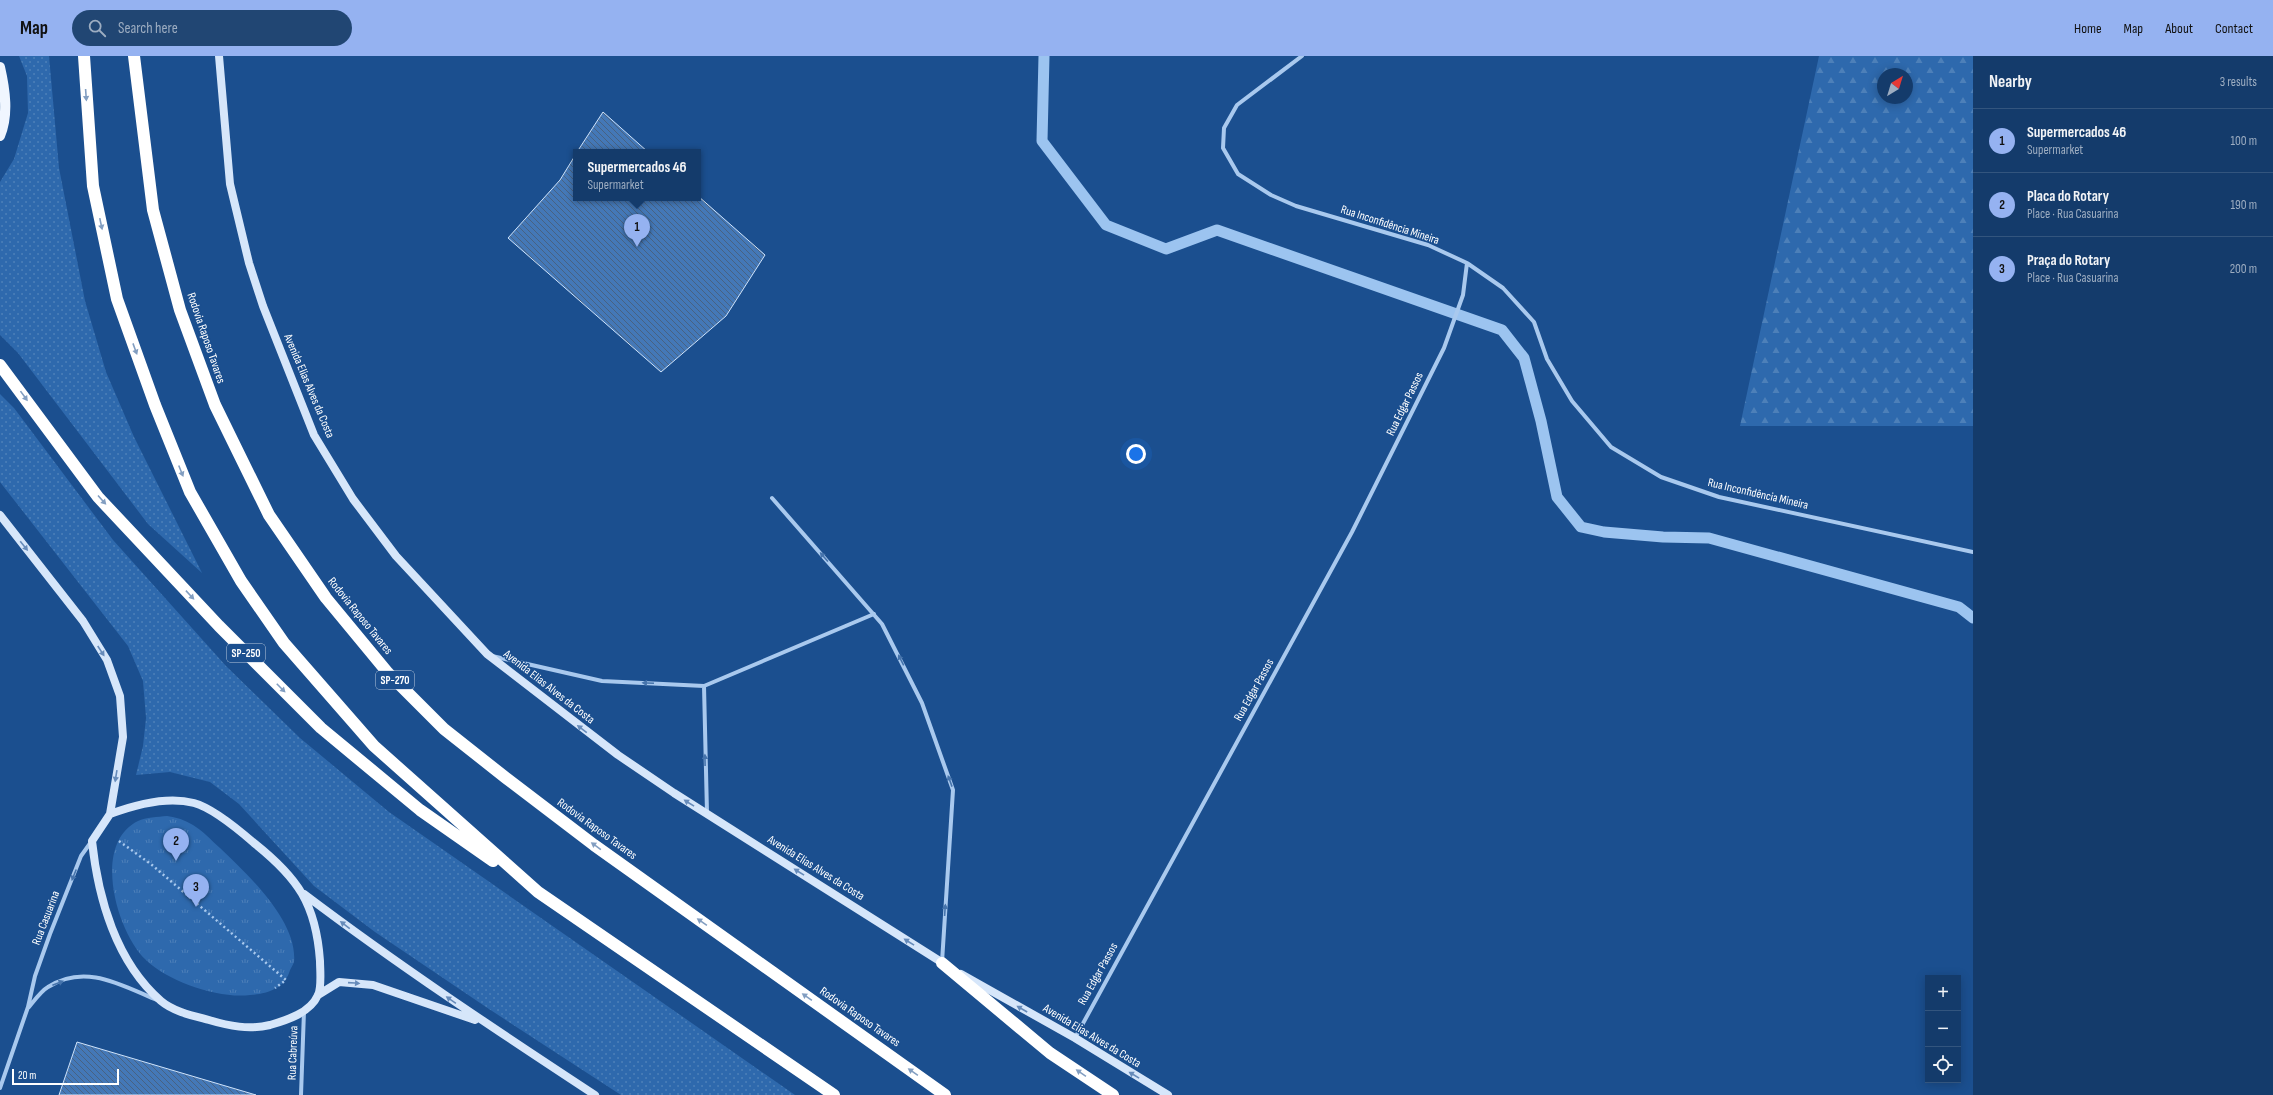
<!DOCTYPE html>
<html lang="en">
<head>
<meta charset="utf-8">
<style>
	:root { --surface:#143b6b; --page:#214673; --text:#f1f3f6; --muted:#9dadc1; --line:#33557e; --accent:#95b2f1 }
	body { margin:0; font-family:"Sofia Sans Condensed",sans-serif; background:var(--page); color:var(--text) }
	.controls { position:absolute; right:12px; bottom:12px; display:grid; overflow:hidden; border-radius:0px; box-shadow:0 2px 10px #0003 }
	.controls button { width:36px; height:36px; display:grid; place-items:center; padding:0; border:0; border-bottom:1px solid var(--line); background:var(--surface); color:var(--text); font:20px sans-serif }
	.compass { position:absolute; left:1877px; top:12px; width:36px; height:36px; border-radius:50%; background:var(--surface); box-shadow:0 2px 10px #0003; rotate:38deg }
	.scale { position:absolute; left:12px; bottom:10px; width:107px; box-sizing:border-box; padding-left:4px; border:2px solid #fff; border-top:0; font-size:11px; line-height:14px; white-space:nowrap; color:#fff; -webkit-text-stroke:3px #1b4f8f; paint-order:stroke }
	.you { position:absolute; left:1136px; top:398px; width:14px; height:14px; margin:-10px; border:3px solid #fff; border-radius:50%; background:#1a73e8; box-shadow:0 0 0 6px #1a73e833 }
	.badge { display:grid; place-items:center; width:26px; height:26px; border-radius:50%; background:var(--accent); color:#111; font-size:13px; font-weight:700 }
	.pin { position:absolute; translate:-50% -33px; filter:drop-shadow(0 1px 2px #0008) }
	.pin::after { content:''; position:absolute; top:21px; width:14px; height:12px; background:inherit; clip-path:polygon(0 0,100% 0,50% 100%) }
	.popup { position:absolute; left:573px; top:93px; width:128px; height:52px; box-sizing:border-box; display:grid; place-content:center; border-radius:0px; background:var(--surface); filter:drop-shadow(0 1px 3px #0005); font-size:13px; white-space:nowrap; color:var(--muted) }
	.popup b { font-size:15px; color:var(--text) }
	.popup::after { content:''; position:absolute; left:50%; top:100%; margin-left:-8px; border:8px solid transparent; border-top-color:var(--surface) }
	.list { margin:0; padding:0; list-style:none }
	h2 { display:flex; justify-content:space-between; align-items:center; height:52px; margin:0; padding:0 16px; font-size:17px }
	h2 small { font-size:13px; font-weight:400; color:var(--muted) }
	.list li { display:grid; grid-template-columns:26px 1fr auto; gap:12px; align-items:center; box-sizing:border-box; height:64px; padding:0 16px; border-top:1px solid var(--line) }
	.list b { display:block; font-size:15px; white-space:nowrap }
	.list p { margin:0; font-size:13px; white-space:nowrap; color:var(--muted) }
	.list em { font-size:13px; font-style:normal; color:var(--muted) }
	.icon { flex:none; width:22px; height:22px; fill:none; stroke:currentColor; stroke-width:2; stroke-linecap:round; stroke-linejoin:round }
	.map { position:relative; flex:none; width:1973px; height:1039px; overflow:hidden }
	header { display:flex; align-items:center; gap:24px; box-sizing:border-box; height:56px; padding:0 20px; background:var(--accent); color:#111 }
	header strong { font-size:19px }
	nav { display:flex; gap:22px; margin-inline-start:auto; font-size:14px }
	.search { width:280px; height:36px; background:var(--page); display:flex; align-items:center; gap:10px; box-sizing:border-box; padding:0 14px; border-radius:22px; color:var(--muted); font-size:15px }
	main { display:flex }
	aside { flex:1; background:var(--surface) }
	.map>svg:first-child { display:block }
	.grass { fill:url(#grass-dots) }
	.forest { fill:url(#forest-firs); fill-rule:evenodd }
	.park { fill:url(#park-tufts) }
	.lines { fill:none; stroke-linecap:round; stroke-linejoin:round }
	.stream { stroke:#9cc4f0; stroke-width:11 }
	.building { fill:url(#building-back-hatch); stroke:#cfe3fa }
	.path { stroke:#a9c9ee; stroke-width:2.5; stroke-dasharray:2 3; stroke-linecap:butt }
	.street { stroke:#a9c9ee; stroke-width:4 }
	.secondary { stroke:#d6e6fa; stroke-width:8 }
	.primary { stroke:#f0f6ff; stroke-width:10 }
	.highway { stroke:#fff; stroke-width:12 }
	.oneway { fill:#829ec1 }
	.oneway2 { fill:#668bba }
	.oneway3 { fill:#4674ac }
	.labels { text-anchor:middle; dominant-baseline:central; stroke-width:3; stroke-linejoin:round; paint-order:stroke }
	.shield { fill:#1b4f8f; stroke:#bbcadd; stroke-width:1 }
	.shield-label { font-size:11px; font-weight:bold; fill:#fff }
	.street-label { font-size:12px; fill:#fff; stroke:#1b4f8f }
</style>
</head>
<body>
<header>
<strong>Map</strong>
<div class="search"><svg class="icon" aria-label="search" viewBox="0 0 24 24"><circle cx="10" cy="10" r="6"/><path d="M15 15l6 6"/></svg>Search here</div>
<nav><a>Home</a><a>Map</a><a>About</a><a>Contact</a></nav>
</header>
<main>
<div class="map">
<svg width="1973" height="1039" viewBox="0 0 1973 1039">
	<defs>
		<pattern id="grass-dots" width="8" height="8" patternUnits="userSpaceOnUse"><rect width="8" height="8" fill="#2e69ad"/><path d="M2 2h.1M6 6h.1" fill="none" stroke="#4d80b9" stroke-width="1.8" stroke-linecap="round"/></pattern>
		<pattern id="forest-firs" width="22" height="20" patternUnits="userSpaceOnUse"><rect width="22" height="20" fill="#2e69ad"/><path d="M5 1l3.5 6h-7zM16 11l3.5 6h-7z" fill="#4d80b9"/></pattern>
		<pattern id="park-tufts" width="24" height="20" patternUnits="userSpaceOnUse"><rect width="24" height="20" fill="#2e69ad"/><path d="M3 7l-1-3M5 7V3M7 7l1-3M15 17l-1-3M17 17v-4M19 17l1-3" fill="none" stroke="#4d80b9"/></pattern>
		<pattern id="building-back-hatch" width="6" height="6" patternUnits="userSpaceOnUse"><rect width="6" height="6" fill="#4478b7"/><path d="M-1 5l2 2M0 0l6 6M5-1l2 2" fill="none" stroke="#486282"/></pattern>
	</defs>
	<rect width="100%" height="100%" fill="#1b4f8f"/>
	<path class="grass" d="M19,0H49L59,112L85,245L106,316L134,381L202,517L148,468L18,297L0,279V126L14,103L28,57L27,20Z
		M0,338L14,352L113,484L226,610L300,682L389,756L795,1039H621L489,953L375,876L314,830L239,748L210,726L170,716L136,719L143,690L146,662L143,625L128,590L0,426Z"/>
	<path class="forest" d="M1819,0H1973V370H1740ZM1883,18H1907V42H1883Z"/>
	<path class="park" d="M167,760C176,761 185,764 193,769C203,775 211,784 220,792C247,818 298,865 294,906C293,909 290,913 289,917C283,933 266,938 250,939C219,943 169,926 146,904C117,877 91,788 138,765C146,761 158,761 167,760Z"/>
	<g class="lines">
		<path class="stream" d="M1044,0L1042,85L1106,169L1166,193L1217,174L1502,274L1524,302L1541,365L1557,441L1581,471L1604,476L1663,481L1709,482L1959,551L1973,562"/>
	</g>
	<path class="building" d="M603,56L648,96H577Z
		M576,98V142H698V140L765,199L726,260L661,316L508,182L560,124Z
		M77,986L256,1039H59Z"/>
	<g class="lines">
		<path class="path" d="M119,785L152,809L286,924L275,932"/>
		<path class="street" d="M1302,0L1237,49L1224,72L1223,92L1238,118L1271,139L1296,150L1428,189L1467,207L1503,232L1534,266L1547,303L1572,345L1611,391L1661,421L1719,441L1973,496
			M772,442L882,568L922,647L953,734L942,906
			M492,600L602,625L704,630L707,757
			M704,630L874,558
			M29,951C34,945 41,935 48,931C85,907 121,929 157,944
			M1075,982L1352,476L1444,292L1463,239L1467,207
			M0,1032L28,951L35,920L50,878L81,800L91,786
			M301,1039L304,955"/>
		<path class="secondary" d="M219,0L230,128L249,207L263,250L314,379L353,443L396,500L487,598L618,699L674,737L946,909
			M0,459L83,565L107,604L120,640L123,681L110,758L92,785C98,842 116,906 161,945C174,956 194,960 209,964C229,970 249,974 270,969C287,964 310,957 318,939C322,931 320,914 320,905C316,848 298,822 254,787C239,774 213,752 194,747C168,740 134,749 110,758
			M304,838C398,909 496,974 595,1039
			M961,918L1075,982L1168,1039
			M318,939L339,926L373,929L475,964"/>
		<path class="primary" d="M0,11C5,33 9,59 0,80"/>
		<path class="highway" d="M84,0L93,130L117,243L155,349L190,436L241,525L284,587L374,690L538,836L834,1039
			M134,0L153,154L180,254L215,349L269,459L326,542L388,617L444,673L506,722L594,789L945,1039
			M0,309L98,441L219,570L321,672L420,754L493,805
			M942,907L1050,997L1113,1039"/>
	</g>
	<defs><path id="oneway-solid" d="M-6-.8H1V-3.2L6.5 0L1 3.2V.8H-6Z"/></defs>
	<g class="oneway">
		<use href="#oneway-solid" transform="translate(86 39) rotate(86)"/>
		<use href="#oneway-solid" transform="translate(101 168) rotate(78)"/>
		<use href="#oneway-solid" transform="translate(135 293) rotate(70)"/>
		<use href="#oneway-solid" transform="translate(24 340) rotate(54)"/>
		<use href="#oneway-solid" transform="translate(181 415) rotate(68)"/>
		<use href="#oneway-solid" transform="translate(102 444) rotate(48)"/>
		<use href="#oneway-solid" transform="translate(190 539) rotate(47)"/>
		<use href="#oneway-solid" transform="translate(281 632) rotate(45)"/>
		<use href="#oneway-solid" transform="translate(596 790) rotate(-144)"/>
		<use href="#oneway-solid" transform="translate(702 866) rotate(-145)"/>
		<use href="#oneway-solid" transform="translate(807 941) rotate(-145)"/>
		<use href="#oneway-solid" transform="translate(913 1016) rotate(-145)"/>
		<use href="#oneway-solid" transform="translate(1081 1017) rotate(-146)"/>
	</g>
	<g class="oneway2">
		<use href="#oneway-solid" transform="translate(24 490) rotate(51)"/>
		<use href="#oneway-solid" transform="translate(101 595) rotate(57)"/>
		<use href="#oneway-solid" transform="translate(582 673) rotate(-143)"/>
		<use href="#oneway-solid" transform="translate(116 720) rotate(99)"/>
		<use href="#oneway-solid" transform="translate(689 747) rotate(-148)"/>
		<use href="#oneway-solid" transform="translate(799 816) rotate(-148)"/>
		<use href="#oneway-solid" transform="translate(345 869) rotate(-143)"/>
		<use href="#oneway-solid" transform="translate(909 886) rotate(-148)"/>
		<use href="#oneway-solid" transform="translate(354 927) rotate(4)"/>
		<use href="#oneway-solid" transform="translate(451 944) rotate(-145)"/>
		<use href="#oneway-solid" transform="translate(1022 953) rotate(-150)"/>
		<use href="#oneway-solid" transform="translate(1134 1019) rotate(-149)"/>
	</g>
	<g class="oneway3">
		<use href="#oneway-solid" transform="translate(824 501) rotate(-131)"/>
		<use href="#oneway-solid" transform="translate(901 604) rotate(-117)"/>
		<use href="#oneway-solid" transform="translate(648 627) rotate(-177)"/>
		<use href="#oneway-solid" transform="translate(705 704) rotate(-91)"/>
		<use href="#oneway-solid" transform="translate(950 725) rotate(-110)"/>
		<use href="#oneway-solid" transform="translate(74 819) rotate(112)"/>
		<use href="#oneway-solid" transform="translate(945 854) rotate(-86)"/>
		<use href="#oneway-solid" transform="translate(58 927) rotate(-21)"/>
	</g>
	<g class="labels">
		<g class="shield">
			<rect x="227" y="588" width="38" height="18" rx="3"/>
			<rect x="376" y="615" width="38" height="18" rx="3"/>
		</g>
		<g class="shield-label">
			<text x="246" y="597">SP-250</text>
			<text x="395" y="624">SP-270</text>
		</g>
		<g class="street-label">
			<text transform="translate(1390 169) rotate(18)">Rua Inconfidência Mineira</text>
			<text transform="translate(206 282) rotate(71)">Rodovia Raposo Tavares</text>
			<text transform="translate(309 330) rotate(67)">Avenida Elias Alves da Costa</text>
			<text transform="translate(1405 348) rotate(-64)">Rua Edgar Passos</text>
			<text transform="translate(1758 438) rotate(13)">Rua Inconfidência Mineira</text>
			<text transform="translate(360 560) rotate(51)">Rodovia Raposo Tavares</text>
			<text transform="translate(549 631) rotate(38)">Avenida Elias Alves da Costa</text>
			<text transform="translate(1254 634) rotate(-61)">Rua Edgar Passos</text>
			<text transform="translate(597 773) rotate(36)">Rodovia Raposo Tavares</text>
			<text transform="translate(816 812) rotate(32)">Avenida Elias Alves da Costa</text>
			<text transform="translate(46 862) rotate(-69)">Rua Casuarina</text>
			<text transform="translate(1098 918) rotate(-61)">Rua Edgar Passos</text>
			<text transform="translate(860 961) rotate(35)">Rodovia Raposo Tavares</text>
			<text transform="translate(1092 980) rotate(31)">Avenida Elias Alves da Costa</text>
			<text transform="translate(293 997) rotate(-88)">Rua Cabreúva</text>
		</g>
	</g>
</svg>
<div class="controls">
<button>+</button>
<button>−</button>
<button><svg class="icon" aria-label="locate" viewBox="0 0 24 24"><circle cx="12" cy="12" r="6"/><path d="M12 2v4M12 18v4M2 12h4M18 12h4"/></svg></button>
</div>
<svg class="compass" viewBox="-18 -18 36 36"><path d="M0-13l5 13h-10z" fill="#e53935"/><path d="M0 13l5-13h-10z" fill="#9dadc1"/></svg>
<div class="scale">20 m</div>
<div class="you"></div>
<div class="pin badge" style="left:637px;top:191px">1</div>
<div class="popup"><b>Supermercados 46</b>Supermarket</div>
<div class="pin badge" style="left:176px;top:805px">2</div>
<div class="pin badge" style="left:196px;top:851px">3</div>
</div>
<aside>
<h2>Nearby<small>3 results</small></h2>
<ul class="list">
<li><span class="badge">1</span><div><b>Supermercados 46</b><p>Supermarket</p></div><em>100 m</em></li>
<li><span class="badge">2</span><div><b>Placa do Rotary</b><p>Place · Rua Casuarina</p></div><em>190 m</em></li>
<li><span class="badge">3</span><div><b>Praça do Rotary</b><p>Place · Rua Casuarina</p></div><em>200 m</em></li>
</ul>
</aside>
</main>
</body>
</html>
